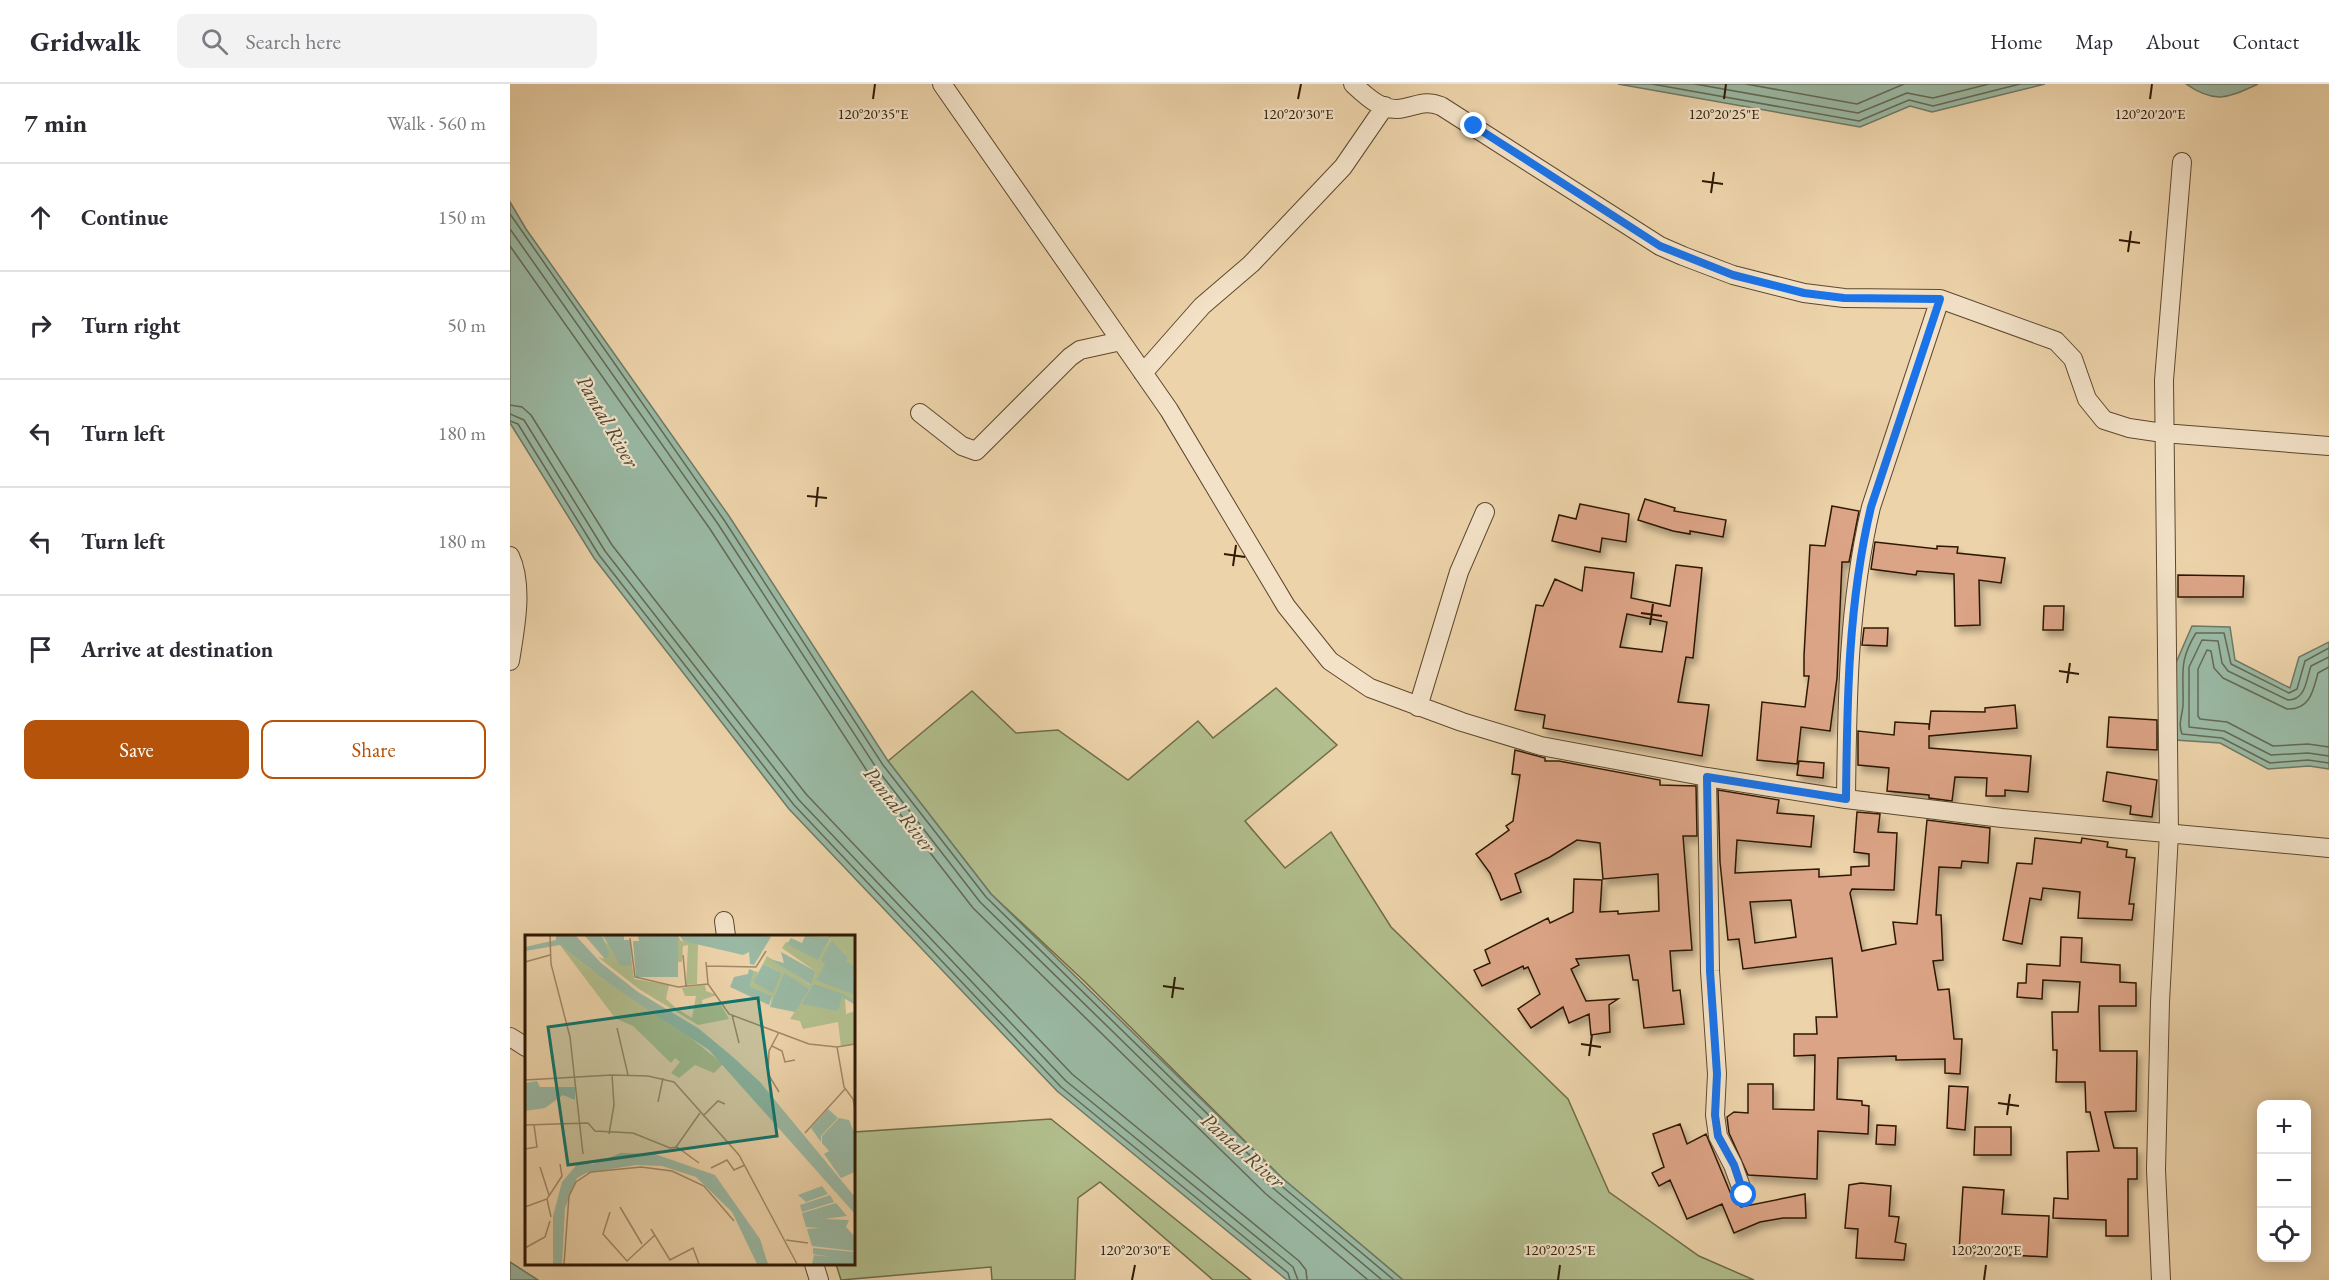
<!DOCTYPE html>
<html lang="en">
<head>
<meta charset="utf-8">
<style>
	:root { --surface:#fff; --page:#f2f2f3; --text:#2b2b33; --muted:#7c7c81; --line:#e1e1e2; --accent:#b45309 }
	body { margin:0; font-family:"EB Garamond",serif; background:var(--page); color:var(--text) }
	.controls { position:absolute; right:18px; bottom:18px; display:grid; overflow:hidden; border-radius:12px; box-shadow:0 3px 15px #0003 }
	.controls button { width:54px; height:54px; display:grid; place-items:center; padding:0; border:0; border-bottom:2px solid var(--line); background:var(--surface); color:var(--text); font:30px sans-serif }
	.stop { position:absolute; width:18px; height:18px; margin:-14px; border:4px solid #1a73e8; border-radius:50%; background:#fff }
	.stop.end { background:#1a73e8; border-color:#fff; box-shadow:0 2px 6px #0008 }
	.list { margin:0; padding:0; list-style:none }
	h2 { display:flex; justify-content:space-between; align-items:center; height:78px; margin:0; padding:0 24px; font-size:26px }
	h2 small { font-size:20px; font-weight:400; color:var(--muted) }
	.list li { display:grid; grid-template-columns:39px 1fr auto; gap:18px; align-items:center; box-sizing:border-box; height:108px; padding:0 24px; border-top:2px solid var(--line) }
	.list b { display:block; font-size:22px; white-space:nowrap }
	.list em { font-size:20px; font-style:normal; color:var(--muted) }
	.actions { display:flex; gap:12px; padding:18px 24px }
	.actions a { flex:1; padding:14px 0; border:2px solid var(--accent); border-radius:12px; text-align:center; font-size:21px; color:var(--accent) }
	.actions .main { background:var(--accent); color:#fff }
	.icon { flex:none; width:33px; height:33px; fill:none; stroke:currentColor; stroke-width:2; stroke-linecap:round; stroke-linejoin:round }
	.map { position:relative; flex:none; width:1819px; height:1196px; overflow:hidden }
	header { display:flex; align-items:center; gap:36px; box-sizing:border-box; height:84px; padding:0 30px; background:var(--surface); border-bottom:2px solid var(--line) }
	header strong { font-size:28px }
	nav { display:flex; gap:33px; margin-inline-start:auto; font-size:21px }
	.search { width:420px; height:54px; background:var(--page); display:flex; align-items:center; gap:15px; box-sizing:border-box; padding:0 21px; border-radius:12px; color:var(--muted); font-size:22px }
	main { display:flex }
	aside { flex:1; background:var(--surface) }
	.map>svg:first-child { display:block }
	.green { fill:#b2be8d; stroke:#706c48; stroke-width:1.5 }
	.water { fill:#9ab9a4; stroke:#6f7964; stroke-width:1.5 }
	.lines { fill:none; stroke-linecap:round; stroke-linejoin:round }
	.shore { stroke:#646954; stroke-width:1.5 }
	.building { fill:#dca486; stroke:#2e1903; stroke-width:1.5; fill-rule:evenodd; filter:url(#shadow) }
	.minor-casing { stroke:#5e482d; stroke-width:20 }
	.minor { stroke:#f3e2c8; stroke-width:18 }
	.route { stroke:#1a73e8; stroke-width:8 }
	.ticks { fill:none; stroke:#2e1903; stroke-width:2 }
	.labels { text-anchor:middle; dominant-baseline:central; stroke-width:4.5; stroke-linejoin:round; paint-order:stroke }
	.water-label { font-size:21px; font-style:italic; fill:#4e4933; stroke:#f3e2c8 }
	.inset-river { fill:none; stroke:#9ab9a4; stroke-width:3 }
	.inset-road { fill:none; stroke:#a18967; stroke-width:1.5 }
	.view { fill:#0f766e; fill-opacity:0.15; stroke:#0f766e; stroke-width:3 }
	.inset-edge { fill:none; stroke:#2e1903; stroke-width:3 }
	.ticks-label { font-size:15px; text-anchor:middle; fill:#2e1903; stroke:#f3e2c8; stroke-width:4.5; stroke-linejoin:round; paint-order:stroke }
</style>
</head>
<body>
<header>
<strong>Gridwalk</strong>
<div class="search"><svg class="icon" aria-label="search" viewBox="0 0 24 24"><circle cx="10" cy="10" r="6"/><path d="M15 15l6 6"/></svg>Search here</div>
<nav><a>Home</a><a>Map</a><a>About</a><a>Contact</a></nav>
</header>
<main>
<aside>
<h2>7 min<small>Walk · 560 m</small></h2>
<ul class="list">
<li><svg class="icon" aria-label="ahead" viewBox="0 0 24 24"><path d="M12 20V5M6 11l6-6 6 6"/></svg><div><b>Continue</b></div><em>150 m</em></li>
<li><svg class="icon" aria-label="right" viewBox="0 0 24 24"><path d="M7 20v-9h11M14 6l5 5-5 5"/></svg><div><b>Turn right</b></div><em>50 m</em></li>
<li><svg class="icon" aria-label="left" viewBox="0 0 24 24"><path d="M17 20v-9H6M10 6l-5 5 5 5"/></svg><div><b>Turn left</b></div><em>180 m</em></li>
<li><svg class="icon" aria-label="left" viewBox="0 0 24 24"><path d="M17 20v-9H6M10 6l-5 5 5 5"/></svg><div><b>Turn left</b></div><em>180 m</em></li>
<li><svg class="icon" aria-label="arrive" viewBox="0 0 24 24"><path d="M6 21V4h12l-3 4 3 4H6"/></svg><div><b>Arrive at destination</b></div></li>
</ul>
<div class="actions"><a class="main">Save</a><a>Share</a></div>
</aside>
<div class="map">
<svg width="1819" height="1196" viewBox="0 0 1819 1196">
	<defs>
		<filter id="shadow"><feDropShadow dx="3.5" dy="6" stdDeviation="3" flood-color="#0004"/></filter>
	</defs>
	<rect width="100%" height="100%" fill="#edd3aa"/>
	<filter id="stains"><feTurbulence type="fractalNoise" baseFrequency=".00333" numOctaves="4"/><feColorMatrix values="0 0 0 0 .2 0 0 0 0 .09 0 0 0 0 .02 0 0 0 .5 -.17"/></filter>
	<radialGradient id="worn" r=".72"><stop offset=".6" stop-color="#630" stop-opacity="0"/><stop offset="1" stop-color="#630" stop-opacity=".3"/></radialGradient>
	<path class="green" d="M766,604L827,661L735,737L775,784L821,748L881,843L1058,1015L1099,1108L1189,1172L1244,1196H893L772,1094L574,897L481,810L378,677L462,607L506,649L548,646L618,696L688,637L703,654Z
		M541,1035L741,1196H703L590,1098L568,1114L565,1196H482L481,1183L331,1196L326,1180H344V1048Z"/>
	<path class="water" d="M1108,0H1535L1422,28L1400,22L1350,43Z
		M1676,0H1748C1719,13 1706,21 1676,0Z
		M0,118L16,145L219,432L378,677L481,810L772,1094L893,1196H777L547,1007L279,725L84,474L0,339Z
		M1682,542L1720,543L1725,576L1780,604L1789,573L1819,558V685L1799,682L1758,685L1710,659L1665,656V581Z
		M0,1178L28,1196H0Z"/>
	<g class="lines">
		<path class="shore" d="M1142,0L1349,37L1399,16L1423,22L1510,0
			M1185,0L1348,29L1397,9L1423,14L1479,0
			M1236,0L1347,20L1394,0
			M0,130L214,436L373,681L476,813L768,1099L884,1196
			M0,145L208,440L367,685L470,818L763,1104L872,1196
			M0,162L200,445L359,690L463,824L756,1110L858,1196
			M0,321L12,323L21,331L102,461L296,710L562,990L789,1177L796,1186L797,1196
			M0,330L14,336L95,467L289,716L556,997L783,1183L788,1196
			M0,337L8,340L89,471L284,721L551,1003L778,1189L780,1196
			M1819,564L1795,577L1787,605L1779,609L1721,580L1714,549H1686C1668,578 1674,590 1673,622C1672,632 1668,640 1672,650L1712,654L1760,679L1798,676L1819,679
			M1819,573L1801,582C1796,596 1796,616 1778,616L1718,587L1712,579L1708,557L1692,556L1679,583V643L1714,647L1761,671L1798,669L1819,672
			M1819,583L1808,589C1803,607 1800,626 1777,625L1713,594L1704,584L1701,567L1697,566L1688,585V632L1690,635L1717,638L1763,662L1798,660L1819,663"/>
	</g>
	<path class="building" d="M1135,415L1165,424L1164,427L1216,436L1213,453L1180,447V450L1163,447L1128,436Z
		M1070,420L1119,430L1116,458L1092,454L1090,468L1042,457L1049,431L1066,435Z
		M1322,422L1349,427L1339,478H1332L1327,594L1320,647L1291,643L1287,680L1247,676L1252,618L1295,623L1299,592H1294V572L1300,461L1315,462Z
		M1365,458L1427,465V462L1448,463L1447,469L1495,474L1491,499L1469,496L1470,541L1445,542L1444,490L1407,487L1406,491L1361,485Z
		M1166,481L1192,484L1183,574L1176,573L1168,618L1199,621L1192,672L1033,644L1035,631L1005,626L1026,521L1033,522L1045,495L1072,507L1075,483L1124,489L1121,514L1160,522ZM1117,530L1157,538L1152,568L1110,563Z
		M1668,491L1734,492L1733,513H1668Z
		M1534,522H1554L1553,546H1533Z
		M1354,544H1378L1377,562L1352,561Z
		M1505,621L1507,644L1419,652V664L1521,672L1518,708L1495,706V712H1476L1477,694L1445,693L1442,717L1419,714V711L1377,707L1379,684L1348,681V647L1384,651L1385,638L1419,640V646L1421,627L1475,628V624Z
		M1599,633L1647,636V666L1597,663Z
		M1005,666L1035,674V677H1049L1150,696V701L1186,702L1187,752H1173L1182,866L1160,867L1163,907L1170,906L1174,940L1134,944L1128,896H1123L1119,871L1066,875L1069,881L1061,885L1076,917L1108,915L1099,921L1100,948L1081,951L1079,930L1059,939L1053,923L1021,944L1008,925L1030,910L1018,883L1014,885L1013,882L972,902L964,886L980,879L975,866L1038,834L1040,839L1063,828L1064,795L1092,796L1090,828L1108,827V830L1149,827L1148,790L1093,795L1090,759L1067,756L1040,773L1005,790L1011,808L991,816L980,789L966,770L999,746L996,742L1003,737L1010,691L1002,690Z
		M1289,677L1314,679L1313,694L1287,691Z
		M1597,688L1647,696L1642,733L1620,730L1621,722L1593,717Z
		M1208,706L1269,716L1267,729L1304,732L1301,763L1227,756L1225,789L1309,785V793L1341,791V783L1359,782V770L1344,768L1347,728L1370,730L1368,748L1387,749L1384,806L1342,805L1340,809L1352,867L1386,860L1383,838L1407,840L1417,736L1480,744L1478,779L1452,777L1451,784L1429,783L1426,831H1431L1433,876L1423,877L1428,906L1439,905L1444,955H1452L1450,990L1435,989V975L1386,976V972L1328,974L1327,1015L1352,1017V1021L1359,1022L1358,1050L1308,1047L1307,1095L1238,1091L1219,1049L1217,1033L1224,1028L1238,1029V1000H1263V1025L1304,1026L1305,971L1284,972V950H1307L1306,933H1327L1322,874L1233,885L1229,855L1218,856L1210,778ZM1281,816L1286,853L1245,859L1240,818Z
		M1525,754L1571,759L1572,754L1598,758L1597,763L1617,766L1616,773L1625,774L1619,820H1624L1622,836L1568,834L1570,808L1533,804L1531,816L1520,814L1512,860L1493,856L1507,779L1522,780Z
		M1551,853L1572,854L1571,878L1610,881V898L1626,899V922H1589L1590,967H1627L1626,1027L1595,1028L1604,1064H1627V1095H1618V1152H1596V1136L1543,1134L1544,1114L1558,1115L1557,1068L1589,1067L1580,1028H1576L1575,998H1546L1547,966H1543L1542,928H1568L1570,898L1533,896L1532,915L1507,913L1508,899H1516L1517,880L1550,882Z
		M1439,1002L1458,1003L1455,1046L1437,1044Z
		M1170,1040L1177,1060L1196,1050L1223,1115L1231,1123L1295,1110L1296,1134H1273L1250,1138L1224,1149L1212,1120L1177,1135L1160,1096L1149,1102L1142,1089L1154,1083L1143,1050Z
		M1367,1041L1386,1042L1385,1061L1366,1060Z
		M1465,1043H1501V1071H1464Z
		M1351,1099L1381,1102L1379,1132L1389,1133L1385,1158L1396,1160L1394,1176L1346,1174L1348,1145L1335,1144L1339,1101Z
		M1453,1103L1494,1106L1492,1130L1539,1132L1537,1173L1449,1168Z"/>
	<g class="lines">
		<defs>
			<path id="minor" d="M432,0L659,326L776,522L820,577L860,604L952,638L1031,662L1197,693L1336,715L1492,734L1819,764
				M843,0C857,13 873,29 894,24C909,21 915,16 931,22L1150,162L1173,172L1223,191L1294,209L1334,214L1430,215L1546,257L1563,275L1577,315L1594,336L1619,344L1653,349L1819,362
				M633,289L692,222L741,180L833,83L875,22
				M410,329L452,362L466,367L560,273L570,266L611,257
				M0,472C14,502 5,545 0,577
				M908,623L949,488L975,428
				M1197,693L1200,887L1207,990L1205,1031L1208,1052L1223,1081L1234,1111
				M1336,715C1337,617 1338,520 1361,423L1430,215
				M214,837L216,852
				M0,953L16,963
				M304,1180L309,1196
				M1651,1196L1646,1086L1650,918L1659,749L1654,296L1672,78"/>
		</defs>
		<use href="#minor" class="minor-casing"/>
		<use href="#minor" class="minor"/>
	</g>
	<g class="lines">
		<path class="route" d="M964,42L1150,162L1223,191L1294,209L1334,214L1430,215L1361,423C1338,520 1337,617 1336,715L1197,693L1200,887L1207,990L1205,1031L1208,1052L1224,1081L1234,1111"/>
	</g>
	<path class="ticks" d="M363,15L365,0M788,15L791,0M1214,15L1216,0M1640,15L1642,0M1192,97L1213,100M1201,109L1204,88M1609,156L1630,159M1618,168L1621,147M297,412L317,414M306,423L308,403M714,470L735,473M723,482L726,461M1131,529L1152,532M1140,541L1143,520M1549,587L1569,590M1557,599L1560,579M653,902L674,905M662,914L665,893M1071,960L1091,963M1079,972L1082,951M1488,1019L1509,1022M1497,1031L1500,1010M622,1196L625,1181M1048,1196L1050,1181M1474,1196L1476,1181"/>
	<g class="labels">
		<g class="water-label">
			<text transform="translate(98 337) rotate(60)">Pantal River</text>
			<text transform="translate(390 725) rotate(52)">Pantal River</text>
			<text transform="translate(733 1066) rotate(41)">Pantal River</text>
		</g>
	</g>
	<g transform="translate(15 851)">
		<rect width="330" height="330" fill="#edd3aa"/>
		<path d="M78,1L79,6L107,30L109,44L144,50L141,64L151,73L167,83L171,61H160L157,53L180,50L181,56L192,60L177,65L178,72L195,68L204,84L173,90L114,54L73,22L80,24ZM153,1L156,6L173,8L172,49L161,50L163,10L158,11L157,27H153ZM302,1H330V68L320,63L321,79L330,76V109L316,112L313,87L278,94L275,86L265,84L285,54L259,39L245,72L247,61L225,51L229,36L233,37L228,48L257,38L238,29L242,21L285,50L290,36L257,13L261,7L293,24L306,3ZM35,10L83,48L146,87L198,129L189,138L170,130L154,143L146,138L155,127L150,123L146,128L108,91L90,83Z" fill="#b2be8d"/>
		<path d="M31,1H51L76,28L113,57L173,93L208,122L235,147L330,262V279L184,115L83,48L35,10L0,16V12L31,5ZM60,1H77L85,19L80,24ZM78,1H99V5H105L107,30L96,31ZM113,1H153V42H111L108,6H114ZM155,1H244L246,2L229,30L225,29L224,17L218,20L158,6ZM280,1L304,2L312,1L306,2L293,25L262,9L266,3L277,8ZM307,6L323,23L320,26L330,32V60L291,45L300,29L296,25ZM256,17L290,36L286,50L245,24L259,28ZM238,29L257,38L248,58L228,47ZM224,34L229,36L225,51L247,61L244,70L205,52L209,42L223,39ZM259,38L285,54L270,77L245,72ZM289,49L318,59L313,76L277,69ZM12,146L15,152H50V165L38,160L20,173L0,176V148ZM303,174L313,183L296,201V207L286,193ZM314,183L324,185L330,199V237L316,243L299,219L304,216L297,208V201ZM96,218L130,219L190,240L235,304L243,329H232L207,277L171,242L137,231L111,230L61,238L52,243L40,273L37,329H28V281L37,247L54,227L68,229ZM297,251L303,259L281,267L273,260ZM305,260L309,267L277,277L275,270ZM311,268L322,281L299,284L324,285L321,292L330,302V316L287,311L282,294L295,293L281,292L277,278ZM288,313L330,317V329H287L289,320L307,322L288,319Z" fill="#9ab9a4"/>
		<path class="inset-river" d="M313,58L330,68"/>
		<path class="inset-road" d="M25,1L26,29L45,102L58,219M105,3L110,42L153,52L183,49M158,20L161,51M0,27L25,20M181,27L183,49L204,79L284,109L312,112L330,109M182,31L231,32L241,16M207,80L214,108M92,93L103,140M254,97L244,116L243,139L254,157M247,111L257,116L260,127L270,125M312,112L319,152L328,164L330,174M0,145L87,140L123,141L149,147L214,220L272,329M133,167L138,143M178,181L193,166L200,169M0,190L63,188L70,196L108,198L145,213L152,212L174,228M280,198L320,154M84,199L89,170L87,140M151,212L175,178M0,214L12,212L9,190M15,232L24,260M186,233L202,225L209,235L220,230M22,264L26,282M0,272L22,264L37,241L35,229M95,272L117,309M85,277L78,299L102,326L130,300M126,294L145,325L168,313L174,329M261,305L283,308M0,313L20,302L25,286M39,329L44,261L51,247L66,237L116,232L147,236L179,251L209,286"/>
		<path class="view" d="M233,63L252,201L43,230L23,92Z"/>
		<rect width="330" height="330" class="inset-edge"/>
	</g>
	<g class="ticks-label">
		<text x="363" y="35">120°20'35"E</text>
		<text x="788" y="35">120°20'30"E</text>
		<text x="1214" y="35">120°20'25"E</text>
		<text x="1640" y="35">120°20'20"E</text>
		<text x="625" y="1171">120°20'30"E</text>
		<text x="1050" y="1171">120°20'25"E</text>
		<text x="1476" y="1171">120°20'20"E</text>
	</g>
	<rect width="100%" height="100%" filter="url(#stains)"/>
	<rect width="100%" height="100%" fill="url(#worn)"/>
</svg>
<div class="controls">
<button>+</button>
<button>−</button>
<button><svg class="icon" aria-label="locate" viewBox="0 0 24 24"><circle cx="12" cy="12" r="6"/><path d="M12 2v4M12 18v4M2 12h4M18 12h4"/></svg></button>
</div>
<div class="stop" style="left:1234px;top:1111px"></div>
<div class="stop end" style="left:964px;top:42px"></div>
</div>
</main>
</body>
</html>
